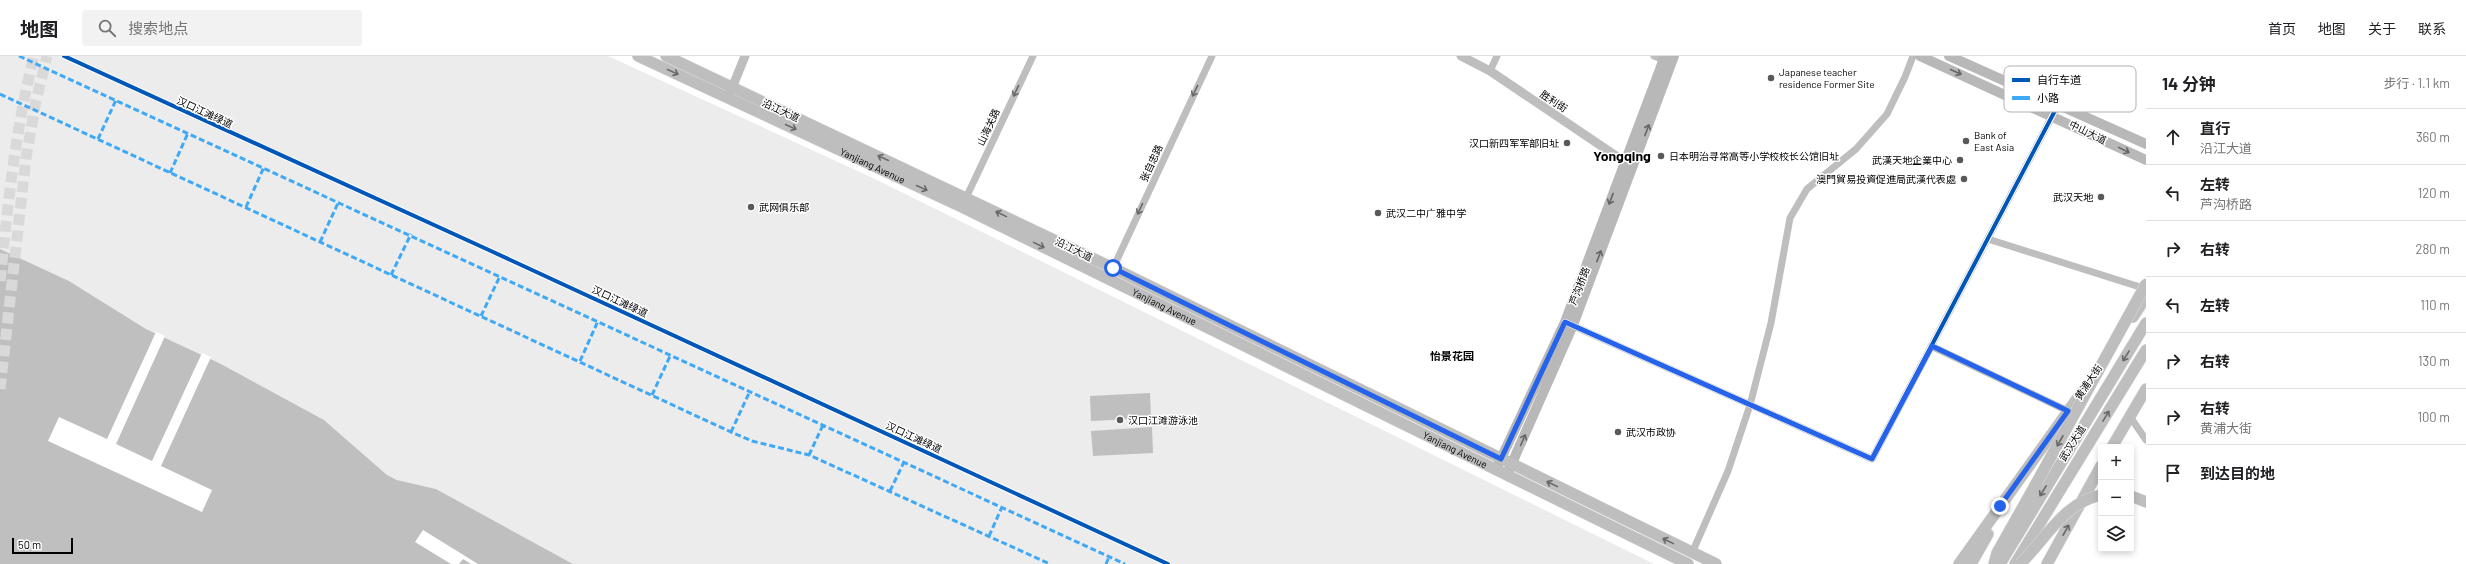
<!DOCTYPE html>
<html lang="zh">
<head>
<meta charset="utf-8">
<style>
	:root { --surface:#fff; --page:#f2f2f2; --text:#202124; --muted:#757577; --line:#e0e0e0 }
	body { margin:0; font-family:Barlow,"Noto Sans SC",sans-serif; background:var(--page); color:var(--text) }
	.controls { position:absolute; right:12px; bottom:12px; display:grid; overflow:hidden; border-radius:4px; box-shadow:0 2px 6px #0003 }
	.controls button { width:36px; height:36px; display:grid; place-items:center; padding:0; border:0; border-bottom:1px solid var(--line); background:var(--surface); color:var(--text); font:20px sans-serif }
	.scale { position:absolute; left:12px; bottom:10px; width:61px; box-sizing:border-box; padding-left:4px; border:2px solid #000; border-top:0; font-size:11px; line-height:14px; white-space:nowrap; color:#000; -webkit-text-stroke:3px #fff; paint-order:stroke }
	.stop { position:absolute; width:12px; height:12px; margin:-9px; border:3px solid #2563eb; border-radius:50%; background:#fff }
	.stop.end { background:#2563eb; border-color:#fff; box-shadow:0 1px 4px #0008 }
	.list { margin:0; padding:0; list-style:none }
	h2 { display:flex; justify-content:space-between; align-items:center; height:52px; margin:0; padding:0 16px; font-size:17px }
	h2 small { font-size:13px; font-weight:400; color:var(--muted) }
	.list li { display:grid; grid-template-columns:26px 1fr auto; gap:12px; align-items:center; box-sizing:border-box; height:56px; padding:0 16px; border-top:1px solid var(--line) }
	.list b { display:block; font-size:15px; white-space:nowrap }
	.list p { margin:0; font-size:13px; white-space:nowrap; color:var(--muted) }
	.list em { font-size:13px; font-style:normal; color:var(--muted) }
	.icon { flex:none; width:22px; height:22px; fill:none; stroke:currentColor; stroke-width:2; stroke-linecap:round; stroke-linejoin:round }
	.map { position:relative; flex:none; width:2146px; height:508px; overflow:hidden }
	header { display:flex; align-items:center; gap:24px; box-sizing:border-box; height:56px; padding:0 20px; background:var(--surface); border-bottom:1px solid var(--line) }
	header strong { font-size:19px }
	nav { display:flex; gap:22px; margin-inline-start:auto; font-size:14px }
	.search { width:280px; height:36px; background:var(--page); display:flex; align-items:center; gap:10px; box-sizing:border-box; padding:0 14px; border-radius:4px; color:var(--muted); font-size:15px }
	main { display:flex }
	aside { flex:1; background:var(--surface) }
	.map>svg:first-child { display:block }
	.green { fill:#ececec }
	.water { fill:#bfbfbf }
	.pier { fill:#fff }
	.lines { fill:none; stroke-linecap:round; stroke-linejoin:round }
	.primary-tunnel { stroke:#d9d9d9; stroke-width:11; stroke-dasharray:11 5.5; stroke-linecap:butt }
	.primary-casing { stroke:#dbdbdb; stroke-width:12 }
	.trunk-casing { stroke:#dbdbdb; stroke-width:12 }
	.minor { stroke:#bebebe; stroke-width:7 }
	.tertiary { stroke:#bebebe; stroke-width:9 }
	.secondary { stroke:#b8b8b8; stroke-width:10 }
	.primary { stroke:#bebebe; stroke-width:11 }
	.trunk { stroke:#bebebe; stroke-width:11 }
	.trunk-bridge-casing { stroke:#dbdbdb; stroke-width:12; stroke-linecap:butt }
	.trunk-bridge { stroke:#bebebe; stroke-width:11 }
	.quiet { stroke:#3fa9f5; stroke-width:3; stroke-dasharray:6 3; stroke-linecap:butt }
	.cycleway-casing { stroke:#fff; stroke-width:6 }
	.cycleway { stroke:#0057b8; stroke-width:4 }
	.oneway { stroke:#686868 }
	.oneway2 { stroke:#656565 }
	.route { stroke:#2563eb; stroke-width:5 }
	.poi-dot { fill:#595959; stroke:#fff; stroke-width:1.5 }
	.labels { text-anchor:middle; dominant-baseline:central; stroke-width:3; stroke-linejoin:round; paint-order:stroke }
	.poi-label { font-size:10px; fill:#000; stroke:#fff; text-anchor:start }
	.street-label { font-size:10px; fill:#000; stroke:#fff }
	.neighbourhood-label { font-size:11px; font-weight:bold; fill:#000; stroke:#fff }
	.district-label { font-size:14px; font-weight:bold; fill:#000; stroke:#fff }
	.key { fill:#fff; stroke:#b2b2b2; stroke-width:1 }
	.key-label { font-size:11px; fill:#000 }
</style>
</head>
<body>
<header>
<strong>地图</strong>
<div class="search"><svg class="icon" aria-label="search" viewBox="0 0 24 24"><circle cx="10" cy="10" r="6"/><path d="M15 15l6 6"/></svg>搜索地点</div>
<nav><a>首页</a><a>地图</a><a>关于</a><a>联系</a></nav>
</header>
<main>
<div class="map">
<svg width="2146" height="508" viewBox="0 0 2146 508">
	<rect width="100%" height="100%" fill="#fff"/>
	<path class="green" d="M0,0H608L875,123L1654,508H573L436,433L397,424L387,419L324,364L219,307L146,273L69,225L0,193Z"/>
	<path class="water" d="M0,193L69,225L146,273L219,307L324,364L387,419L397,424L436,433L573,508H0Z
		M1150,337L1151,362L1091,365L1090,340Z
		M1152,371L1153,397L1093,400L1091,375Z"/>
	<path class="pier" d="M156,276L165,280L116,388L152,405L202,297L211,301L161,410L212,434L202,456L48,385L59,361L107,383Z
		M423,474L478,508H471L463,503L459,508H451L415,486Z"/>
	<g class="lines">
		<path class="primary-tunnel" d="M0,225C8,149 15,74 34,0
			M0,333L26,102L36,45L47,0"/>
		<defs>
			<g id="primary">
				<path id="s1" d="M638,0L962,151L1688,508"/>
				<path d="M666,0L1113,212L1716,508"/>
				<path d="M2133,261L2146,241"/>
				<path d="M2112,391L2146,333"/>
				<path d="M1959,508L2084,333"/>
				<path d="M1971,508L1988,478"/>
				<path d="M2047,508L2101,410"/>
			</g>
			<path id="trunk" d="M2131,440L2146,446
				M1994,508L1997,497L2037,426
				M2000,508L2146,267
				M2015,508L2146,294"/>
		</defs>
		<use href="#primary" class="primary-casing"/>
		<use href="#trunk" class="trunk-casing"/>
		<path class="minor" d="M1654,0L1664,4
			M1490,15L1497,0
			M965,144L1033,0
			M1988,183L2146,233
			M1108,223L1212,0
			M1569,268L1872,403L2058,49
			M1931,290L2068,355
			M2129,359L2146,384
			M1692,497L1728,415L1750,349L1771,267L1790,162L1807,133L1856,93L1887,58L1905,21L1913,0"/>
		<path class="tertiary" d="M1461,0L1490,15L1631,110
			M730,37L745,0"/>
		<path class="secondary" d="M1920,0L2146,104
			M1949,0L2146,88
			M1498,409L1565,266L1665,0
			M1509,414L1573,269L1674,0"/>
		<use href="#primary" class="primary"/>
		<use href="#trunk" class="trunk"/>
		<defs>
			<path id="trunk-bridge" d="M2037,426L2146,228
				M2020,508C2046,483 2063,447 2101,439"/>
		</defs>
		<use href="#trunk-bridge" class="trunk-bridge-casing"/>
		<use href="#trunk-bridge" class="trunk-bridge"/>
		<path class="quiet" d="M19,0L1125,508
			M0,38L731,376L752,385L809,399L1050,508
			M98,83L116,44
			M170,117L188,77
			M246,151L264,111
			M320,186L339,145
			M391,219L411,178
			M481,260L500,220
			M580,305L598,265
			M652,339L671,298
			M731,376L750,335
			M809,399L823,369
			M890,435L904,406
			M989,480L1002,451
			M1106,508L1109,501"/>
		<defs>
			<path id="cycleway" d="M64,0L491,195L1168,508
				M1565,266L1872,403L2058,49"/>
		</defs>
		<use href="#cycleway" class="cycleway-casing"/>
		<use href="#cycleway" class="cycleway"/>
	</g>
	<defs><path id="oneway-shaft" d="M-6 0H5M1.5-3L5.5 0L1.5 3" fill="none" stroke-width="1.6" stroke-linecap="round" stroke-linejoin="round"/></defs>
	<g class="oneway">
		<use href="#oneway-shaft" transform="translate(673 16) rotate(25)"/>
		<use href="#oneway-shaft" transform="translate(1016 35) rotate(115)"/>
		<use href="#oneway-shaft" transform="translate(1195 35) rotate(115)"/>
		<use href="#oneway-shaft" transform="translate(791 71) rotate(25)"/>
		<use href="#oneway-shaft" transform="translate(883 102) rotate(-155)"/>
		<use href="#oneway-shaft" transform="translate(922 132) rotate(25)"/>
		<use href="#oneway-shaft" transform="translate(1140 153) rotate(115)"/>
		<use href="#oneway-shaft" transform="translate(1001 158) rotate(-154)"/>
		<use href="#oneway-shaft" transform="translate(1039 189) rotate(26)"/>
		<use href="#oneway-shaft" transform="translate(2126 300) rotate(122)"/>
		<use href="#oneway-shaft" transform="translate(2106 360) rotate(-59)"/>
		<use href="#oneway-shaft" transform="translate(2060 385) rotate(119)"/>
		<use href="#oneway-shaft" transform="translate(1552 428) rotate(-154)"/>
		<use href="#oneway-shaft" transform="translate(2043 435) rotate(122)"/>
		<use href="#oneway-shaft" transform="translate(2066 474) rotate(-61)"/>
		<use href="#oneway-shaft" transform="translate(1668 485) rotate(-154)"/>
	</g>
	<g class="oneway2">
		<use href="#oneway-shaft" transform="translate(1956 16) rotate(24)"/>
		<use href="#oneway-shaft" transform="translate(1647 74) rotate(-69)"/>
		<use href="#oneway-shaft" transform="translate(2124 94) rotate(26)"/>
		<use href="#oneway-shaft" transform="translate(1611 143) rotate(111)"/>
		<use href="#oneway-shaft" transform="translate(1599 200) rotate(-69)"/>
		<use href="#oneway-shaft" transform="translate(1523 384) rotate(-66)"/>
	</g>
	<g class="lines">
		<path class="route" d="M1113,212L1501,403L1565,266L1872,403L1932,290L2068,355L2000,450"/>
	</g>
	<g class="poi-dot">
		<circle cx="1771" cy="22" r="4"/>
		<circle cx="1966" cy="85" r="4"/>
		<circle cx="1567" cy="87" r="4"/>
		<circle cx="1661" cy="100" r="4"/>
		<circle cx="1960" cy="104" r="4"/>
		<circle cx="1964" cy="123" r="4"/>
		<circle cx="2101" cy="141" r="4"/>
		<circle cx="751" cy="151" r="4"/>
		<circle cx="1378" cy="157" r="4"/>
		<circle cx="1120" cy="364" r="4"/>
		<circle cx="1618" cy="376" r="4"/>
	</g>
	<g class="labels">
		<g class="poi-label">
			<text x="1779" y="16">Japanese teacher<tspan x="1779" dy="12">residence Former Site</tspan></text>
			<text x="1974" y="79">Bank of<tspan x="1974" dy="12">East Asia</tspan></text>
			<text x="1559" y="87" text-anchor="end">汉口新四军军部旧址</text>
			<text x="1669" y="100">日本明治寻常高等小学校校长公馆旧址</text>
			<text x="1952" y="104" text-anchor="end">武漢天地企業中心</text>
			<text x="1956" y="123" text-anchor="end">澳門貿易投資促進局武漢代表處</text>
			<text x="2093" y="141" text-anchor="end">武汉天地</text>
			<text x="759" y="151">武网俱乐部</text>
			<text x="1386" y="157">武汉二中广雅中学</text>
			<text x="1128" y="364">汉口江滩游泳池</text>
			<text x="1626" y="376">武汉市政协</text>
		</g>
		<g class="street-label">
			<text transform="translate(1554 45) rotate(34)">胜利街</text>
			<text transform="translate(781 54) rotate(25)">沿江大道</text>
			<text transform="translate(205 56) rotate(25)">汉口江滩绿道</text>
			<text transform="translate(988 71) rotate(-65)">山海关路</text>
			<text transform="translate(2088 76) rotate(26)">中山大道</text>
			<text transform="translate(1151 107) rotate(-65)">张自忠路</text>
			<text stroke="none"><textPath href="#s1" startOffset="259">Yanjiang Avenue</textPath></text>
			<text transform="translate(1074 193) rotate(26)">沿江大道</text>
			<text transform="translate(1579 230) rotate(-69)">芦沟桥路</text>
			<text transform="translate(620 245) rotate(25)">汉口江滩绿道</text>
			<text stroke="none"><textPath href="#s1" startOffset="583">Yanjiang Avenue</textPath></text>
			<text transform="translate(2088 326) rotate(-56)">黄浦大街</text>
			<text transform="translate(914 381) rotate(25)">汉口江滩绿道</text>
			<text transform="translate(2072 387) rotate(-58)">武汉大道</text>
			<text stroke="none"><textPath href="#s1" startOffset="907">Yanjiang Avenue</textPath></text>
		</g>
		<g class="neighbourhood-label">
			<text x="1452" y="299">怡景花园</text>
		</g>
		<g class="district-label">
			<text x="1622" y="99">Yongqing</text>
		</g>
	</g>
	<rect x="2004" y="10" width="132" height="46" rx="6" class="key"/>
	<rect x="2012" y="22" width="18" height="4" fill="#0057b8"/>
	<rect x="2012" y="40" width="18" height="4" fill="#3fa9f5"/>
	<g class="key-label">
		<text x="2037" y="28">自行车道</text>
		<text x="2037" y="46">小路</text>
	</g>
</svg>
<div class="controls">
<button>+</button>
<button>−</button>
<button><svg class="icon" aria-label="layers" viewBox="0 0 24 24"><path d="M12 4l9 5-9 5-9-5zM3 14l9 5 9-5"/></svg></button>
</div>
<div class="scale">50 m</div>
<div class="stop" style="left:1113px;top:212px"></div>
<div class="stop end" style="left:2000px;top:450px"></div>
</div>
<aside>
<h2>14 分钟<small>步行 · 1.1 km</small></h2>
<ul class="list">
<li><svg class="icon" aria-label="ahead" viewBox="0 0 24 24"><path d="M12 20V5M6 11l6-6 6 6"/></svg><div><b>直行</b><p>沿江大道</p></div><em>360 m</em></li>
<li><svg class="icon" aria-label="left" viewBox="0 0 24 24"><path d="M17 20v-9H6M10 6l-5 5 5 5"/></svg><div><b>左转</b><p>芦沟桥路</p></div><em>120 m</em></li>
<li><svg class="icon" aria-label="right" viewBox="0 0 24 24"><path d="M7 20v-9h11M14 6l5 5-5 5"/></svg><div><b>右转</b></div><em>280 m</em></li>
<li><svg class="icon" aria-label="left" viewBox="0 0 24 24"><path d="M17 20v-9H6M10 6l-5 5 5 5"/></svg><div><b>左转</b></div><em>110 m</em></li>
<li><svg class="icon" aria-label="right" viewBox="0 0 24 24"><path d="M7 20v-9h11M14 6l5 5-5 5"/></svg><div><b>右转</b></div><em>130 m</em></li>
<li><svg class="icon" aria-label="right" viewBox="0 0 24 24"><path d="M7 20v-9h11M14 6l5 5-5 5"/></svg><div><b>右转</b><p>黄浦大街</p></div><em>100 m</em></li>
<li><svg class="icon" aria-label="arrive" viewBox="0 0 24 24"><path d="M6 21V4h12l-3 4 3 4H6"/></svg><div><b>到达目的地</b></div></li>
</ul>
</aside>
</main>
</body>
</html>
